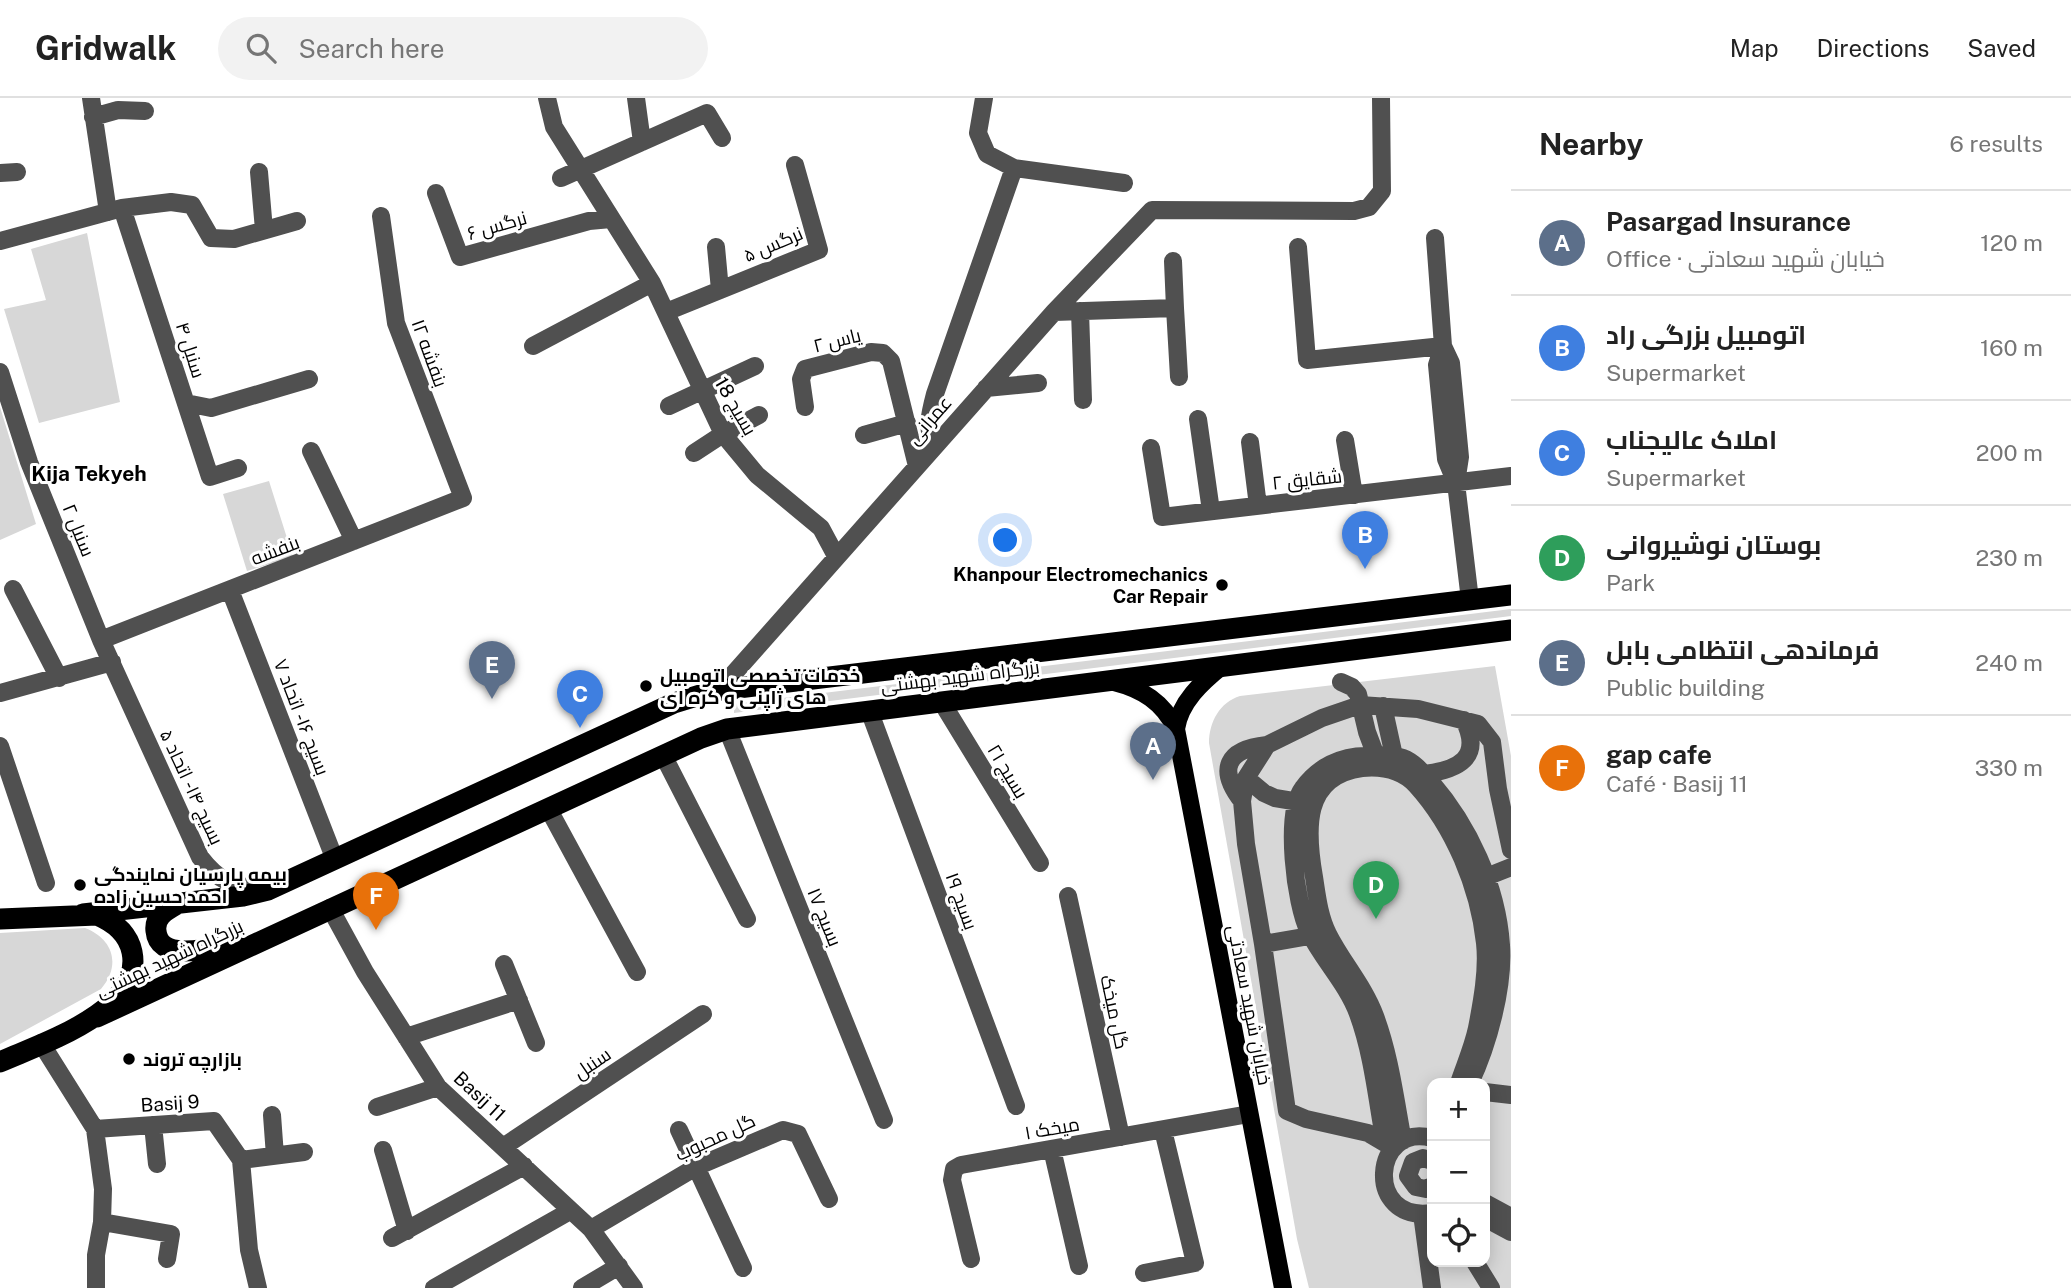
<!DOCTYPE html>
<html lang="en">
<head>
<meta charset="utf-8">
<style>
	:root { --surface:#fff; --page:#f2f2f2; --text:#222; --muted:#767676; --line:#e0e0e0; --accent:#b45309 }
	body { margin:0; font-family:"Public Sans",Cairo,sans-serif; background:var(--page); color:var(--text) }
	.controls { position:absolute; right:21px; bottom:21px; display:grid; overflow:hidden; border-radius:14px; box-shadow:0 4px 18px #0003 }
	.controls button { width:63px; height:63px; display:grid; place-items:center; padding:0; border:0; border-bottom:2px solid var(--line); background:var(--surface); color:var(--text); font:35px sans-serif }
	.you { position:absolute; left:1006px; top:443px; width:24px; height:24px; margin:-18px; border:5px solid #fff; border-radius:50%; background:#1a73e8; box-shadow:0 0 0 10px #1a73e833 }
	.badge { display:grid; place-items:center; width:46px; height:46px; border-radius:50%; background:var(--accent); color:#fff; font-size:23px; font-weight:700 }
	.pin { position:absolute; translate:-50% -58px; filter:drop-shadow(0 2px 4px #0008) }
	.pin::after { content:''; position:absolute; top:37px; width:24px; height:21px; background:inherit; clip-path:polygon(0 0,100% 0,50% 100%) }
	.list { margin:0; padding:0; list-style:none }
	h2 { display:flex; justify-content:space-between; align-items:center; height:91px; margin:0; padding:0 28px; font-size:30px }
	h2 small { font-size:23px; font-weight:400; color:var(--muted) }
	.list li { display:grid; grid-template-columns:46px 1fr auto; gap:21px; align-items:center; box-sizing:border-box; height:105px; padding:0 28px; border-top:2px solid var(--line) }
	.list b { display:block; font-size:26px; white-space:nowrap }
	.list p { margin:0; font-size:23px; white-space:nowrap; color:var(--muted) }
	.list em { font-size:23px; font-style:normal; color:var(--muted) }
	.icon { flex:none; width:38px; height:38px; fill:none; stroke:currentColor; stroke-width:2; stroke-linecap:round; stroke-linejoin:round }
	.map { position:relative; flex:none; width:1511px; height:1190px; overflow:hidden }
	header { display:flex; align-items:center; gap:42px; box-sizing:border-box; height:98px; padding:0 35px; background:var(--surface); border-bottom:2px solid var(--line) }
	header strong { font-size:33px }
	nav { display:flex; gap:38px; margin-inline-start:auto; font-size:24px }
	.search { width:490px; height:63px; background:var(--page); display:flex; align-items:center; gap:18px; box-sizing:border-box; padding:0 24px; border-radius:38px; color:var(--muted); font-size:26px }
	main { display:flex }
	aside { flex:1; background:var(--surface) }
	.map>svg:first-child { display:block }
	.green { fill:#d7d7d7; fill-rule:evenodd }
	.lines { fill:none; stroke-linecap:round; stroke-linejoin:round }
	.minor { stroke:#505050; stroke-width:18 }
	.major { stroke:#000; stroke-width:18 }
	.highway { stroke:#000; stroke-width:21 }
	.poi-dot { fill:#000; stroke:#fff; stroke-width:2.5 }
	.labels { text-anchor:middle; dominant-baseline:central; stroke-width:6; stroke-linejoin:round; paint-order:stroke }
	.street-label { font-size:19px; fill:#000; stroke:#fff }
	.poi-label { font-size:19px; font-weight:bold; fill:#000; stroke:#fff; text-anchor:start }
	.neighbourhood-label { font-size:21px; font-weight:bold; fill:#000; stroke:#fff }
</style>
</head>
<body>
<header>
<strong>Gridwalk</strong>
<div class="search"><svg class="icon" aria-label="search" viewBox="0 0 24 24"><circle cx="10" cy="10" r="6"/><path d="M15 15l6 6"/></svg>Search here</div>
<nav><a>Map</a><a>Directions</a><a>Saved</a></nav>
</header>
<main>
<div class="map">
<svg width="1511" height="1190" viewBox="0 0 1511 1190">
	<rect width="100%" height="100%" fill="#fff"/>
	<path class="green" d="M87,135L120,304L39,325L4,211L46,202L31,151Z
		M0,309L36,426L0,442Z
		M269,383L293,459L247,473L223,396Z
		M1511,511V518L734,615V606Z
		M1495,568L1511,658V1190H1309L1297,1141L1209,645C1209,624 1220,604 1240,598ZM1432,985H1485V1164H1432Z
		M85,830C114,841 121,868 101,891L0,946V835Z"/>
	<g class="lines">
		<path class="minor" d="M91,0L108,114
			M547,0L554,29L652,185L723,336L757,377L821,430L836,458
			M636,0L642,44
			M984,0L978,35L987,56L1014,70L1124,85
			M93,19L118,12L145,13
			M259,74L264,132
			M0,75L17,74
			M561,80L707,15L722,40
			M436,95L460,159L589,123L611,121
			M122,110L210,379L238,370
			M1435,140L1443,248L1437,267L1446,361L1456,385
			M0,143L122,110L171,104L192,107L211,140L234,141L297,123
			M716,149L720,192
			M1298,149L1307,262L1443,248
			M1173,163L1175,210
			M1080,213L1083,302
			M666,214L819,152L795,67
			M1054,214L1175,210L1179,279
			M533,248L652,185
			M1443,248L1451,265L1460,359L1456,385L1470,502
			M0,274L29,364L101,542L200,759C219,784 232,788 262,791
			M986,290L1038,285
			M186,305L211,310L309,281
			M669,308L755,268
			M805,309L801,281L805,271L871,254L883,255L891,263L917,368
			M1198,321L1211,413
			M864,337L907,325
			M1345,342L1354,397
			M1250,344L1258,408
			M934,348C926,329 930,315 935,296L1014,70
			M1151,350L1162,419L1511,378
			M311,353L354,443
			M694,355L723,336L759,317
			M13,491L59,580
			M230,492L335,762
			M101,542L463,400L396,225L381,118
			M1341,584L1352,589L1358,596L1367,634L1376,658
			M720,591L1054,214L1152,112L1354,113L1369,109L1382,93L1381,0
			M0,595L112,564
			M941,603L1040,765
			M1383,608L1394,658
			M869,612L1016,1008
			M727,631L884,1022
			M0,648L46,785
			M663,657L747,821
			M1424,676C1458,672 1483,660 1464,622
			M1246,680L1264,695L1275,700L1305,705
			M1242,703C1217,671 1227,651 1267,647
			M548,710L637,874
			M1486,779L1511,769
			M1068,798L1121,1039
			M330,810L365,874L438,989L591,1131L634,1190
			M1263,846L1321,836
			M504,866L536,945
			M406,939L519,902
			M41,945L95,1031L103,1091L102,1124L96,1157V1190
			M1485,994L1511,997
			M377,1009L438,989
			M272,1017L275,1058
			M153,1027L157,1066
			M95,1031L214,1023L241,1062L249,1152L258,1190
			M679,1032L743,1170
			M1432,1040C1372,1024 1364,1125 1432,1115
			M1403,1043C1395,1001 1390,958 1375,918C1364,888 1342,864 1328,836C1319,818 1317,798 1314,779C1306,733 1302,678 1362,670C1382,668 1402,672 1416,687C1454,729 1479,789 1485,845C1488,872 1482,904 1477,930C1473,949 1465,967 1459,985
			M1385,1045C1377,1002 1373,957 1358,916C1347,886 1323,862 1309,834C1295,806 1284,715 1303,690C1318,669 1341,658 1366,658C1378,658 1392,656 1403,660C1414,664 1423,675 1431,684C1469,728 1497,788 1501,847C1504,889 1488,947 1470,985
			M1390,1048L1368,1035L1306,1021L1287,1013L1263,846L1246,746L1242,703L1246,680L1267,647L1322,620L1360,607L1418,611L1478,626L1492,644L1498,691L1511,752
			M503,1049L703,916
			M1052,1051L1079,1168
			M383,1052L407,1133
			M241,1062L304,1054
			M1432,1063L1423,1060L1413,1064L1408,1078L1416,1089L1426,1091L1432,1088
			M1485,1105L1511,1119
			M1422,1116L1432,1190
			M1485,1120L1511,1134
			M102,1124L171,1136L167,1161
			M591,1131L696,1069L783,1032L798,1036L829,1101
			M392,1140L524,1068
			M971,1161L952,1082L954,1071L961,1067L1249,1016
			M1475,1164L1491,1190
			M1144,1175L1195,1165L1163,1032
			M434,1190L570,1113
			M582,1190L619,1168"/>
		<path class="major" d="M1114,584C1142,591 1163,604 1176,631L1283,1190
			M1176,631C1180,604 1202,584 1222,568"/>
		<path class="highway" d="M179,805C167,812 154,818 156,833C159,867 218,848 239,845
			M83,816L243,798L268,792L674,605L713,593L1511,497
			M0,821L97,817C114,824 128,835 132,854C144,913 40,946 0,964
			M97,919L701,640L727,631L1511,532"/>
	</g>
	<g class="poi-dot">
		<circle cx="1222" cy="487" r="7"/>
		<circle cx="646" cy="588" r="7"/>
		<circle cx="80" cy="787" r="7"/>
		<circle cx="129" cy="961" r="7"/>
	</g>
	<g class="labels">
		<g class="street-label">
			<text transform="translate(497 127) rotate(-16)">نرگس ۶</text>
			<text transform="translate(773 146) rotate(-23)">نرگس ۵</text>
			<text transform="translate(837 242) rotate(-14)">یاس ۲</text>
			<text transform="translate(191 252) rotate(72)">سنبل ۴</text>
			<text transform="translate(430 255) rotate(70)">بنفشه ۱۲</text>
			<text transform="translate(736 308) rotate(60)">بسیج 18</text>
			<text transform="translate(929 322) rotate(-49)">عمرانی</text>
			<text transform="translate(1307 381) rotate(-6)">شقایق ۲</text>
			<text transform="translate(79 432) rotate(68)">سنبل ۲</text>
			<text transform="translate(275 452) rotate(-21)">بنفشه</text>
			<text transform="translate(960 578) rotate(-7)">بزرگراه شهید بهشتی</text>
			<text transform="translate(302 619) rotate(69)">بسیج ۱۶ - اتحاد ۷</text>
			<text transform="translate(1008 673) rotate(59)">بسیج ۲۱</text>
			<text transform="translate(192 689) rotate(65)">بسیج ۱۴ - اتحاد ۵</text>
			<text transform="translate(962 803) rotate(70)">بسیج ۱۹</text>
			<text transform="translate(825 819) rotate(68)">بسیج ۱۷</text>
			<text transform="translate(169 860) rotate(-25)">بزرگراه شهید بهشتی</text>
			<text transform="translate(1250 907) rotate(79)">خیابان شهید سعادتی</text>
			<text transform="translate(1115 914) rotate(78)">گل میخک</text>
			<text transform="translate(592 965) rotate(-34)">سنبل</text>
			<text transform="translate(480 998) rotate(43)">Basij 11</text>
			<text transform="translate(170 1005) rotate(-4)">Basij 9</text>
			<text transform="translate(1052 1030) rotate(-10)">میخک ۱</text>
			<text transform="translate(715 1039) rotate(-25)">گل محبوب</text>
		</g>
		<g class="poi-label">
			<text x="1208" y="476" text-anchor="end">Khanpour Electromechanics<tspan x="1208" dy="22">Car Repair</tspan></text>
			<text x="660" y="577">خدمات تخصصی اتومبیل<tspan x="660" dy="22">های ژاپنی و کره ای</tspan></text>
			<text x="94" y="776">بیمه پارسیان نمایندگی<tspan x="94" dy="22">احمد حسین زاده</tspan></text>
			<text x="143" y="961">بازارچه تروند</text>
		</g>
		<g class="neighbourhood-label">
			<text x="89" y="375">Kija Tekyeh</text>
		</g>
	</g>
</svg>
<div class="controls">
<button>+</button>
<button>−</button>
<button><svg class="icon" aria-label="locate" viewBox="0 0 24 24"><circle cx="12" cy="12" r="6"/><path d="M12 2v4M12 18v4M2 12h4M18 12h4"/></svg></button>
</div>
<div class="you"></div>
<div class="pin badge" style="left:1153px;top:682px;background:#5c6f8a">A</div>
<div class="pin badge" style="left:1365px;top:471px;background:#3f7fe0">B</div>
<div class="pin badge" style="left:580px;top:630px;background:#3f7fe0">C</div>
<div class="pin badge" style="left:1376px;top:821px;background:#2e9e5b">D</div>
<div class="pin badge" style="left:492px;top:601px;background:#5c6f8a">E</div>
<div class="pin badge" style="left:376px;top:832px;background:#e8710a">F</div>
</div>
<aside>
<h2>Nearby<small>6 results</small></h2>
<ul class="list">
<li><span class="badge" style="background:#5c6f8a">A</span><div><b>Pasargad Insurance</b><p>Office · خیابان شهید سعادتی</p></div><em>120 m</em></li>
<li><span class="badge" style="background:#3f7fe0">B</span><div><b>اتومبیل بزرگی راد</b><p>Supermarket</p></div><em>160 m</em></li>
<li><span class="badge" style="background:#3f7fe0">C</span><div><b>املاک عالیجناب</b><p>Supermarket</p></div><em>200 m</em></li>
<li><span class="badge" style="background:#2e9e5b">D</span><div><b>بوستان نوشیروانی</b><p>Park</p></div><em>230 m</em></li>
<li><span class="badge" style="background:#5c6f8a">E</span><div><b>فرماندهی انتظامی بابل</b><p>Public building</p></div><em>240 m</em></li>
<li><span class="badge" style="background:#e8710a">F</span><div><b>gap cafe</b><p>Café · Basij 11</p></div><em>330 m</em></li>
</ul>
</aside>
</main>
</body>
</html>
